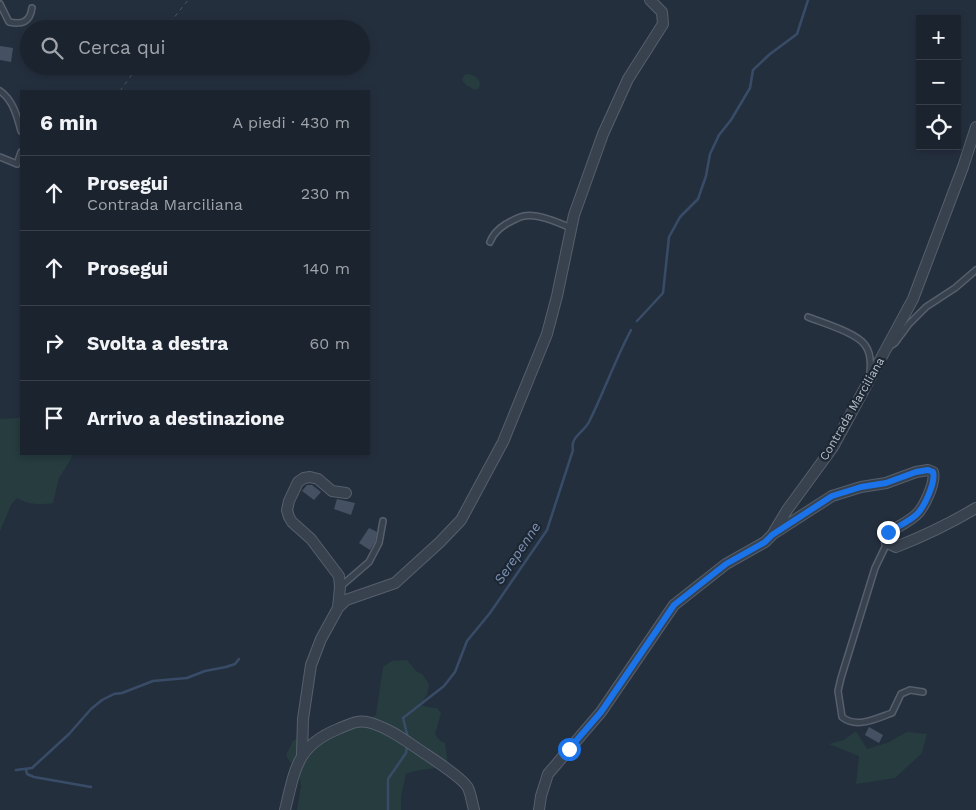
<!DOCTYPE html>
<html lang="it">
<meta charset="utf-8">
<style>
:root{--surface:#1b232e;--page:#242b36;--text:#f1f3f6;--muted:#a0a4aa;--line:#39404a}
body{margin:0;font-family:"Work Sans",sans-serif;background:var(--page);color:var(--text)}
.controls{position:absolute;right:15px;top:15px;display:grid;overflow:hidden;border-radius:0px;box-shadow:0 2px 8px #0003}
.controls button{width:45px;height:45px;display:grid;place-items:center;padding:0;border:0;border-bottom:1px solid var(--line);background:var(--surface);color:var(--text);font:25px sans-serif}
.stop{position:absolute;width:15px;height:15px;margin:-11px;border:4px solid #1a73e8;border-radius:50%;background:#fff}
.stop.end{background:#1a73e8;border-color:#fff;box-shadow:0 1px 5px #0008}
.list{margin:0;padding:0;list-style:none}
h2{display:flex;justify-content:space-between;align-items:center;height:65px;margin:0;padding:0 20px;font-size:21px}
h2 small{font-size:16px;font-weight:400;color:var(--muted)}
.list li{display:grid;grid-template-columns:32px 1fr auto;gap:15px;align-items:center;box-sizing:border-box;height:75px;padding:0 20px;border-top:1px solid var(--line)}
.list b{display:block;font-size:19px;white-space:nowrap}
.list p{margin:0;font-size:16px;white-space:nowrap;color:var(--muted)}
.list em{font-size:16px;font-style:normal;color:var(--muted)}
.icon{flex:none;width:28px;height:28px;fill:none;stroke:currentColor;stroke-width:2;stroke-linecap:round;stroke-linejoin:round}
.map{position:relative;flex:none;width:976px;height:810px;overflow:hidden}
.search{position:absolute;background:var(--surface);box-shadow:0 2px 8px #0003;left:20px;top:20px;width:350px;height:55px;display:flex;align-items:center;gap:12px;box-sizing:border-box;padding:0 18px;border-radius:28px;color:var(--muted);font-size:19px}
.panel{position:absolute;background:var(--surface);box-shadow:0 2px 8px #0003;left:20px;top:90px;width:350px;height:365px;border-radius:0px}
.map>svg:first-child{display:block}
</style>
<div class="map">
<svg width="976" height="810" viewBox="0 0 976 810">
<rect width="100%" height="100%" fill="#242f3e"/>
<!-- green -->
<path fill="#263c3f" d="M467,74L475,76L480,82L479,88L475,90L466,85L462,80L464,75Z
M18,418H21V454H72L71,459L59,478L53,503C39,505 30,505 17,498L11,505L0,531V419Z
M407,660L416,671L422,674L429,684L427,695L420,705L427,707L437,708L441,713L435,734L440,741L445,743L448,765C434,770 420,768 406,774L401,796V810H297L301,786L299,776L301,769L290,762L286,755L293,741L299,737L305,745L341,721L352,718L364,723L376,715L383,667L392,661Z
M856,731L867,749L887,743L907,732L927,734L922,753L895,778L856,784L859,756L829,744L844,740Z"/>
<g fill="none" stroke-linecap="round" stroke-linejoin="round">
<!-- stream -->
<path stroke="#394c67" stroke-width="2.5" d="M637,321L663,293L669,237L680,217L698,199L706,176L710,154L719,135L731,120L750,88L753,70L770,54L797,34L808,0
M408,738L403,718L444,686L455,672L467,641L490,613L547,530L573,450C570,437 583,433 589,422C604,392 615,360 631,330
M16,770L32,768L69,734L91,709L102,700L114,694L122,693L153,681L187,678L205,671L226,667L235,664L239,659
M26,770L27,774L34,777L91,787
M388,810V779L406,753L407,745"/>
</g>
<!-- building -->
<path fill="#455162" d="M0,46L13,48L11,62L0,60Z
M307,485H312L321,492L314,500L302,491Z
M337,499L355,503L351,515L334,509Z
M369,528L377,532L375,542L370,550L359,543Z
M869,727L883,735L879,743L865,735Z"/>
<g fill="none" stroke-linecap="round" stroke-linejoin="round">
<!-- service casing -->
<g stroke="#565f6c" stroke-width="8">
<path id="service" d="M0,4L9,22C22,25 30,22 32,8
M0,91C13,100 17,116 21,131
M0,157L17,164L21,152
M490,242C493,234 498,229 506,224C512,221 518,217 524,216C536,213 560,223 571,228
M808,317C823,323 857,333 865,345C871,353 871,363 870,372
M889,347L895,343L909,324L926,307L955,288L976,270
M887,543L875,568L841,678L838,691L842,717C857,729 877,718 892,713L901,694L910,690L923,692
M340,587L369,562L379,543L383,521"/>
</g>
<!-- minor casing -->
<g stroke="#565f6c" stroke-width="12">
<path id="minor" d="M773,534L832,496L861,487L886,483L916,472L928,470L933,472C936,482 924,508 916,515C908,522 898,527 889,532L886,537L887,543L896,547C924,536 951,523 976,508
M338,608L340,587L339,576L311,539L292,522L289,517L287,510L289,501L298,482L304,478L310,477L318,479L332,491L346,493
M302,754L303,719L311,665L321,639L338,608L346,600L395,583L440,542L461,520L503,442L547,334L557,296L574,215L603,134L628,79L663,24L662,12L650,0
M285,810C295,770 296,746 338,729C348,725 356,720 367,722C388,727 406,741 424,753C433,759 464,779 468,788C471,794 472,803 474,810
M539,810L541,796L548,774L601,712L674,605L726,564L765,542L772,535L787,510L833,447L913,299L963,167L976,127"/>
</g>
<!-- path -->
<path stroke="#44595c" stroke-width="1" stroke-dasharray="4 4" stroke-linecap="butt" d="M165,29L188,0
M120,91L138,66"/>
<!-- service -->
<use href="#service" stroke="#38414e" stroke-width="5"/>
<!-- minor -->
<use href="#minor" stroke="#38414e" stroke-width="10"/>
</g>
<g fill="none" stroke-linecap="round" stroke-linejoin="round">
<!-- route -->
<path stroke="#1a73e8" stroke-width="6" d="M569,749L601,712L674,605L726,564L765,542L772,535L832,496L861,487L886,483L916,472L928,470L933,472C936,482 924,508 916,515C908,522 898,527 888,532"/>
</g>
<g text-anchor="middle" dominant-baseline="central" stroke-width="4.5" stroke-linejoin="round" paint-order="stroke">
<!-- street labels -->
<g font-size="12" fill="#b4bcc9" stroke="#1d2633">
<text transform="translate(852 409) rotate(-60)">Contrada Marciliana</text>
</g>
<!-- water labels -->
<g font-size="14" font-style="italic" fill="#7c92b1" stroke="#1d2633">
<text transform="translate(517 553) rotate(-56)">Serepenne</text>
</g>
</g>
</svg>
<div class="controls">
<button>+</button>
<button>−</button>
<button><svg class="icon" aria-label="locate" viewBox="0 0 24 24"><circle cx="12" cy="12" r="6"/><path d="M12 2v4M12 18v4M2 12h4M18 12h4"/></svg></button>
</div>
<div class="stop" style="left:569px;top:749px"></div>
<div class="stop end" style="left:888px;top:532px"></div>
<div class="search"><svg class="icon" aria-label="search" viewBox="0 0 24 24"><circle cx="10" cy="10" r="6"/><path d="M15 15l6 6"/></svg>Cerca qui</div>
<section class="panel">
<h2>6 min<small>A piedi · 430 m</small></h2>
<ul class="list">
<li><svg class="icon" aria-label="ahead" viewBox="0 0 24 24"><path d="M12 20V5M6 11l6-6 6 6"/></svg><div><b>Prosegui</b><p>Contrada Marciliana</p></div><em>230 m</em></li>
<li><svg class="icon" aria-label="ahead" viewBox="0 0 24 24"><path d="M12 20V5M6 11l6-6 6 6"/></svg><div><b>Prosegui</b></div><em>140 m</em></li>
<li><svg class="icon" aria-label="right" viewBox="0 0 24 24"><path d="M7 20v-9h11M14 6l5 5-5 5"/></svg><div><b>Svolta a destra</b></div><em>60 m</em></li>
<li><svg class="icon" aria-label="arrive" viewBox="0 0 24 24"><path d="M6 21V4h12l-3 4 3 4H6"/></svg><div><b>Arrivo a destinazione</b></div></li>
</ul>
</section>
</div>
